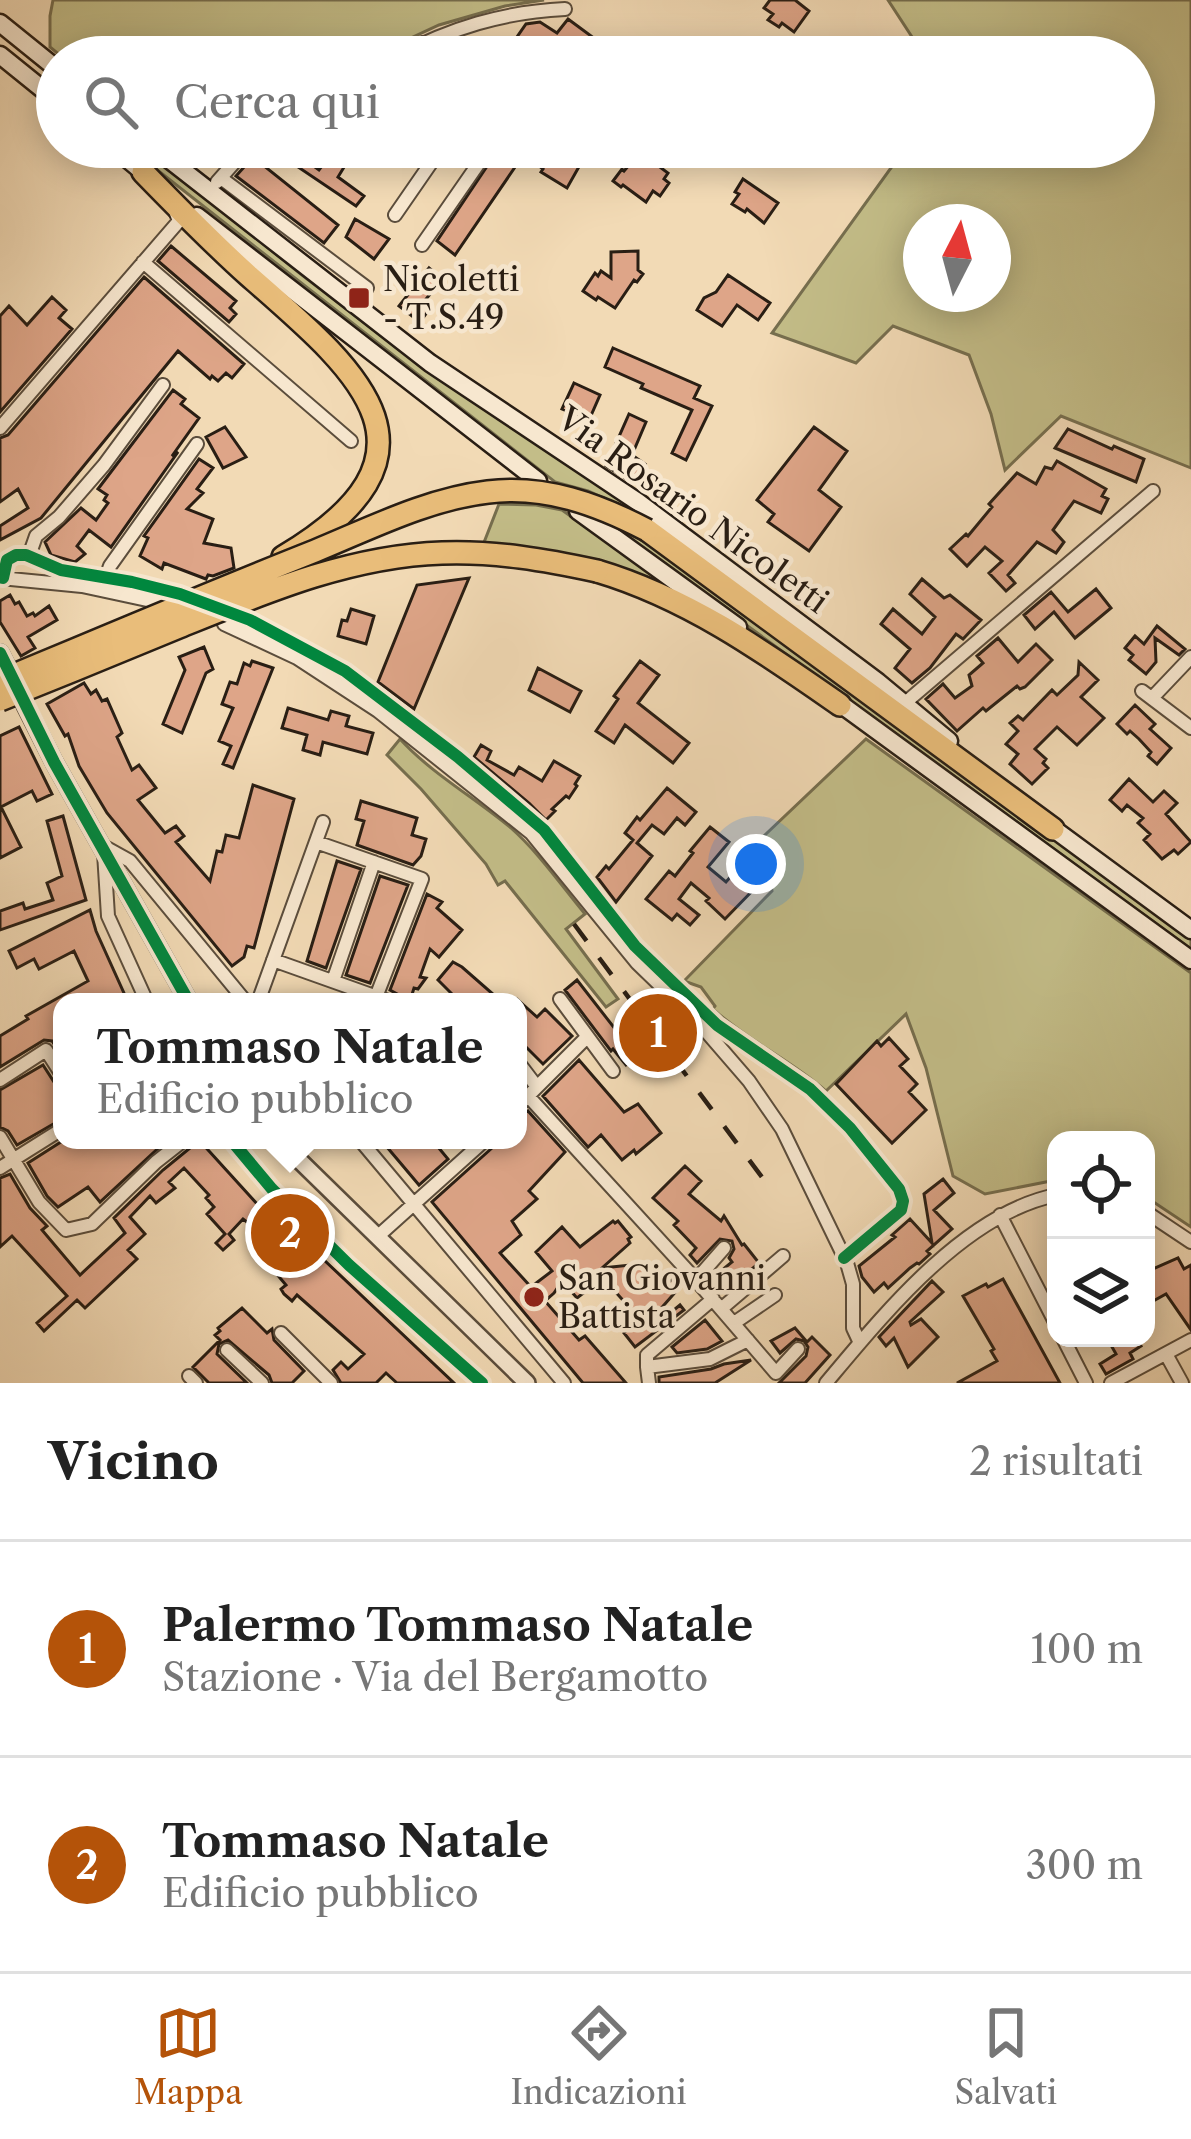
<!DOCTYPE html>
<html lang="it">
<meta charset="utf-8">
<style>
:root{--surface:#fff;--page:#f6f6f6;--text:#222;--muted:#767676;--line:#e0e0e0;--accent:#b45309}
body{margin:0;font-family:"Libre Caslon Text",serif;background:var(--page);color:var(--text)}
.controls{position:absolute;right:36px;bottom:36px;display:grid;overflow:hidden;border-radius:24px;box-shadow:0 6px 30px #0003}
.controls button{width:108px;height:108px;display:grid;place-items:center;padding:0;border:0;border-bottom:3px solid var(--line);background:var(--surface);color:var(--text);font:60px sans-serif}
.compass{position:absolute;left:903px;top:204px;width:108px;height:108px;border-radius:50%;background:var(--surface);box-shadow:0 6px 30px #0003;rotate:6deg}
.you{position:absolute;left:756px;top:864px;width:42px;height:42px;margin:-30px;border:9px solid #fff;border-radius:50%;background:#1a73e8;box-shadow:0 0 0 18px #1a73e833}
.badge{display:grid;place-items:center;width:78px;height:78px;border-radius:50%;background:var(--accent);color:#fff;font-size:39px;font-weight:700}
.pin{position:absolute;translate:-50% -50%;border:6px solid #fff;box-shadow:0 3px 12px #0006}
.popup{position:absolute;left:53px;top:993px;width:474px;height:156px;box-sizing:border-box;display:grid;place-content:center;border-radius:24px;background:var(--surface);filter:drop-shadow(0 3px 9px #0005);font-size:39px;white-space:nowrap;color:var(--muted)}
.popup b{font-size:45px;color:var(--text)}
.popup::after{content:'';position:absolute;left:50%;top:100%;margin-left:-24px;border:24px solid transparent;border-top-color:var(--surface)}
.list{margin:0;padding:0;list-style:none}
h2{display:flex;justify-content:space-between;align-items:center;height:156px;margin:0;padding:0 48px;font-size:51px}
h2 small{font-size:39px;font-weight:400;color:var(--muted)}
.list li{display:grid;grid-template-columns:78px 1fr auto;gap:36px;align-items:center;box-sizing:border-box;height:216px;padding:0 48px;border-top:3px solid var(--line)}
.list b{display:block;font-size:45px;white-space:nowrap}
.list p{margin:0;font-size:39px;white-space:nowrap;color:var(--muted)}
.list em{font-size:39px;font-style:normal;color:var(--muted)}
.icon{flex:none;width:66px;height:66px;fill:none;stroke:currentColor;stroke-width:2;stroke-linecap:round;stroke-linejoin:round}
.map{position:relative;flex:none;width:1191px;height:1383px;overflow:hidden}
.search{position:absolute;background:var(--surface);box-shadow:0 6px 30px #0003;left:36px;right:36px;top:36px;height:132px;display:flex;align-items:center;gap:30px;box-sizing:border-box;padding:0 42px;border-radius:66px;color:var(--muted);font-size:45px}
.sheet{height:588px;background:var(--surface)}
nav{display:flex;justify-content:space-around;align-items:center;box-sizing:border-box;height:168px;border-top:3px solid var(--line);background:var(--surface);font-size:33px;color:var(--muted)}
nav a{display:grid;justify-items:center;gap:6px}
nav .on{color:var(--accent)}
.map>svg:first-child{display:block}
</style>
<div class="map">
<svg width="1191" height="1383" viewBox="0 0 1191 1383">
<rect width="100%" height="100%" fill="#f2dab5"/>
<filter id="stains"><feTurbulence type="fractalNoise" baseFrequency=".00167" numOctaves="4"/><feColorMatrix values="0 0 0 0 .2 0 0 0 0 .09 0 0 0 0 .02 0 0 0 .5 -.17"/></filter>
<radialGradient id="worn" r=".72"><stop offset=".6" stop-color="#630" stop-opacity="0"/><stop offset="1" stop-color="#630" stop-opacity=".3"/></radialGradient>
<!-- green -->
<path fill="#c3bd88" stroke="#766e4e" stroke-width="3" fill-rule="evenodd" d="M53,0H544L505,6L439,25L370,57H62L50,47V16Z
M888,0H1191V468L1061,416L1005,470L991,414L969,355L893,326L856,363L772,333L906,147H1134V57H930L916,43ZM921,222H993V294H921Z
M128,147H142L302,275L409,357L634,506L633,511L588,491L555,482Z
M499,504L536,505L562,510L688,600L483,545Z
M622,530L660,550L1191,939V949L624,536Z
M400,739C432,774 474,797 511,828C539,853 561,885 585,914L566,929L618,999L606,1007L505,881L498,885L486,864L421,789L387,755Z
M866,739L1191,973V1227L1146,1197V1140H1056V1180L985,1194L953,1176L926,1068L906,1014L826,1091C791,1060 748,1041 713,1009L715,1006L701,987L684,981L772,891L771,883L746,853Z"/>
<!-- building -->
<path fill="#dea588" stroke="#291e14" stroke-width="3" d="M770,0H795L809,11L794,32L782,23L779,27L768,20L773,14L764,8Z
M568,19L606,47L599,57H580L570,50L565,57H503L526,24L540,22L557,33Z
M500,147H537L554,159L559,153L567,159L575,147L585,156L567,188L541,172L543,169L524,154L455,255L437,241Z
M335,149L349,159L338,177L364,196L356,206L298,167L304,159L319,170Z
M641,153L668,173L664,179L669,183L660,196L653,191L646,202L623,185L621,187L613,181L622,169L624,171L630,164L632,165Z
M253,157L338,225L324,243L236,176Z
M743,179L778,203L764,223L747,209L745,212L732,204L739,194L735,192Z
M355,219L389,239L374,259L346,237Z
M171,246L236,301L230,308L236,314L229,322L158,261Z
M638,251V270L643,274L637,282L634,280L615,308L598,297L596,300L583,291L595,273L598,276L601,271L611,278V252Z
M429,268L442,279L423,303L430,308L420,322L399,306Z
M728,275L770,303L758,320L737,305L722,326L697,310L704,298L716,292Z
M144,277L244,364L232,378L226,373L218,381L212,376L210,379L178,351L41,518L0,540V526L28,508L18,489L0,502V438L8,435Z
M52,297L66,310L59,318L72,329L0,412V316L9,306L27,325Z
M613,348L700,386L694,398L712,406L686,460L672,453L692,410L641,388L643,384L605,367Z
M574,383L600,395L589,420L562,409Z
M173,390L185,399L181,404L199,418L172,456L178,452L111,547L89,530L77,546L85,554L75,562L51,555L45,542L81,508L96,520L108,503L104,500L107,495L98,489Z
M629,414L646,422L632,455L645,464L631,482L606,466Z
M225,427L246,457L223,468L206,437Z
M814,427L847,451L819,490L841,507L809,551L768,522L774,514L757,500Z
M1068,429L1112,449L1114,446L1144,459L1136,482L1055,448Z
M199,459L213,468L197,489L203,493L187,509L213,519L204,543L231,548L234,568L213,576L208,575L206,579L164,563L162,569L140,556L148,538L144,536Z
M1057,461L1106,489L1102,496L1108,499L1101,513L1074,501L1053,530L1064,542L1056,553L1037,542L1008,575L1015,583L1006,591L989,573L1002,561L985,547L967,566L950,549L966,534L968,536L992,507L989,504L1017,473L1036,484L1045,467L1052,469Z
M469,578L414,709L378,682L417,585Z
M922,579L944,598L950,595L981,620L963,639L956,634L930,668L912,683L895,668L910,649L881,624L893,609L922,634L935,617L910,594Z
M1096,589L1111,608L1075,638L1054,612L1035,629L1024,615L1051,592L1068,612Z
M10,595L15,604L19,602L27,616L33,613L35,616L49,606L57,620L28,637L35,648L21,656L0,622V601Z
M351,609L374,616L366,644L338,636L342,620L347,621Z
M1157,626L1185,649L1179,655L1155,638L1156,662L1146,674L1129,660L1133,655L1125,648L1135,636L1144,644Z
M998,638L1018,662L1036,644L1052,660L1025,687L1020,689L1017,686L986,711L983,708L957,731L926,699L943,684L955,698L972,686L969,675L983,663L977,656Z
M204,647L213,669L206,673L182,733L163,724L185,670L179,657Z
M252,661L273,668L233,768L223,764L231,746L219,741L233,708L222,704L230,682L237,684L244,663L250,666Z
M640,661L659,675L638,703L689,743L673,763L625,725L614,743L596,731L618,699L614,696Z
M1079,662L1098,680L1081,697L1104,718L1077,745L1057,727L1035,749L1046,759L1043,763L1048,768L1032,784L1010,764L1018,754L1006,744L1018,731L1010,723L1018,716L1023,720L1052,690L1057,695L1078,675Z
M538,668L581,691L570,712L529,690Z
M84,683L91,694L96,690L102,701L107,699L122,733L117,737L132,770L139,765L156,788L138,800L165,833L176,826L184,836L176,842L210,881L217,851L222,852L226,835L239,838L253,785L294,799L254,948L247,946L244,957L232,966L107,813L79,766L68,734L65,736L47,704Z
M1135,705L1155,724L1150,729L1171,748L1157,764L1148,756L1151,752L1139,739L1130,731L1127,734L1117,724Z
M288,708L328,720L331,711L349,716L346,726L373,733L367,754L323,742L320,755L303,750L307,735L282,728Z
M19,727L52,794L37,801L32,791L1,807L21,847L0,858V736Z
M481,745L491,751L487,760L514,775L519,767L542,781L554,761L580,776L575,784L577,786L569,798L566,796L552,809L555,811L546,820L529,803L474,757Z
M1129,779L1153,802L1164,791L1177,803L1166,814L1191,842L1178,854L1174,850L1162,859L1144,840L1150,834L1138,823L1143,818L1127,805L1122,811L1110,800Z
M667,788L696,812L685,825L677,818L664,834L652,825L637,843L652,856L616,902L597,877L606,866L609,869L633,840L625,833L637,817L640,820Z
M361,801L417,818L412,835L426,839L421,856L413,865L357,845L364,821L356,819Z
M63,816L86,900L0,930V911L23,903L25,909L53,900L47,883L62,876L47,821Z
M710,827L729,842L708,867L726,882L740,866L758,885L725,919L706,901L709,898L691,883L679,899L699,915L690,925L677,914L672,920L646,899L669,871L675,876L693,853L690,851Z
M337,861L361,869L326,968L307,961Z
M380,876L408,885L370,983L346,975Z
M427,894L442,902L437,908L462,930L439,957L430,949L420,977L426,978L418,989L414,988L410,1001L390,990Z
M90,910L96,931L128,1002H62V1056L52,1041L44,1040L0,1067V1036L28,1019L26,1016L88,981L74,951L39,969L34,959L17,968L9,951Z
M453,962L462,967L502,1002H460L438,980Z
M577,980L619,1034L663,1003L690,1029L651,1057L644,1050L626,1065L613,1049L611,1051L565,990Z
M518,1000L537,1017L545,1009L572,1036L543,1064L518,1039Z
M889,1038L908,1059L900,1066L917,1084L909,1092L926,1110L892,1143L836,1084L877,1041L881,1046Z
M579,1060L624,1112L638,1104L661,1133L636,1154L634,1150L622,1160L601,1135L588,1147L543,1096Z
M43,1065L54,1082L62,1085V1119L17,1145L8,1131L0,1127V1090Z
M528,1111L565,1152L529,1191L537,1199L512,1221L521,1235L500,1253L531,1287L552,1271L536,1252L562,1227L580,1247L613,1221L615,1223L618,1221L631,1237L628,1239L630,1243L602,1268L640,1264L662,1290L672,1279L679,1288L657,1313L663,1319L680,1305L684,1310L635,1347L624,1333L638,1317L603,1278L577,1298L562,1281L554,1293L545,1301L579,1340L585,1336L626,1383H583L432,1202L492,1148L495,1140H518V1117Z
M64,1140H167L100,1202L88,1187L58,1207L47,1196L28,1163Z
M194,1140H199L258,1205L265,1198L323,1259L454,1383H397L386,1373L376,1383H341L333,1370L341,1362L348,1369L364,1354L297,1295L292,1301L284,1294L281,1289L286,1285L275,1272L290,1261L286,1258L289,1255L271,1236L252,1253L260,1232L243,1219L229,1234L234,1240L223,1250L216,1243L225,1234L207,1214L214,1207L206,1198L209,1195L184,1168L169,1182L175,1188L156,1203L150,1196L130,1217L145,1234L128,1250L137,1259L85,1308L77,1300L44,1331L37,1323L67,1296L12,1236L0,1247V1178L10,1174L30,1208L47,1226L42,1230L80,1275L125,1233L114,1218L163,1170L190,1148Z
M381,1140H445L438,1147L448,1159L419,1185Z
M685,1166L701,1181L689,1194L721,1221L724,1216L742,1245L744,1244L759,1263L728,1289L716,1275L732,1262L729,1258L734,1249L732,1241L720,1239L697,1263L690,1255L696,1248L674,1225L678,1221L653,1198Z
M943,1179L954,1193L934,1210L952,1229L927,1251L930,1254L919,1264L917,1263L910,1268L888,1288L884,1283L874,1292L862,1277L859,1266L895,1237L892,1235L910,1219L932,1243L924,1194Z
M1178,1258L1184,1269L1191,1265V1330L1166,1294L1146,1305V1272Z
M1003,1279L1060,1383H957L997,1361L991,1351L994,1349L963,1296L986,1284L988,1287Z
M932,1281L943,1292L910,1322L911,1325L921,1319L938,1337L908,1367L894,1338L886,1346L879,1337Z
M242,1308L267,1333L272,1329L274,1340L304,1371L292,1383H272L269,1375L228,1340L219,1344L217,1354L247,1383H209L193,1367L220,1340L215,1335L220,1331L218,1328Z
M705,1320L722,1341L707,1349L677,1353L672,1347Z
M795,1328L807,1342L812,1337L830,1355L805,1383H779L806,1356L808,1347L804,1341L796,1339L780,1353L771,1341Z
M1107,1338H1136L1141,1346L1130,1353L1133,1359L1106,1374L1100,1364L1116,1354Z
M751,1360L715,1383H659V1377L711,1369L724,1364Z"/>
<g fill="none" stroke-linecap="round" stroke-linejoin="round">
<!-- minor casing -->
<g stroke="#5b4d3c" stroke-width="16">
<path id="minor" d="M423,43L443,57
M396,57C451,28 503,12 565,9
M221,178L367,288
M217,182L248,147
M395,215L442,147
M422,245L490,147
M143,262L351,441
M0,428L179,221L174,208
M29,556L36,536L59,517L104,465L163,385
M106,577L110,566L197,444
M0,578L82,586L161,603
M3,578L7,560L21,554L61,570L132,582L180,594
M241,616L345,671L405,715L516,805L564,853L635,946L717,1025L810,1089L850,1128L899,1189L903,1201L901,1210L844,1258
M224,624L297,658L378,711L531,833L637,963L698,1022L749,1081L782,1129L847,1263L853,1284V1328L860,1343
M1142,691L1191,728
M1152,698L1191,657
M905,703L1153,491
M316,842L422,879L376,997
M103,846L130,861L246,1002
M104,853L108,916L147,1002
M273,960L391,1002
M333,981L374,862
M560,999L613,1071
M258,1002L323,822
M518,1062L537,1087
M0,1080L46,1050L62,1075
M528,1096L696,1280
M518,1106L587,1037
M0,1137L39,1202L66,1230L92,1224L156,1162L184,1140
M231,1140L272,1189L349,1265L482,1383
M360,1140L564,1383
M0,1168L62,1129
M1146,1212L1191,1242
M1000,1215L1056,1324
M377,1237L485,1140
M724,1248L696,1280L776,1373L798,1349
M721,1309L783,1256
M734,1323L775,1295
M281,1333L331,1383
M1063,1338L1086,1383
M227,1350L262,1383
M1166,1354L1182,1383
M647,1367V1355L713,1299
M189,1376L196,1383
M649,1383L647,1367L710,1359L748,1340
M826,1383C884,1314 964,1214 1056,1195
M1111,1383L1191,1340"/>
</g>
<!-- tertiary casing -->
<g stroke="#5b4d3c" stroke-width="20">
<path id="tertiary" d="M0,653L7,667
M25,705L54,762L189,1002
M282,1140L300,1161L527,1383"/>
</g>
<!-- secondary casing -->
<g stroke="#291e14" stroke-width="21">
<path id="secondary" d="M0,23L57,69
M0,55L57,101
M113,147L149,177
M153,147L430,363L638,502L878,682L949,741
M197,216L538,481
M578,511L738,627
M835,700L1191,960
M1047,824L1191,930"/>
</g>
<!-- motorway casing -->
<g stroke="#291e14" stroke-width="26">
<path id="motorway" d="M143,172C178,208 212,243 249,276C359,372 458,453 283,557
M647,530L1053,829
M597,571C688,598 764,652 840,705"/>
</g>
<!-- minor -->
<use href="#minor" stroke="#f7e7cf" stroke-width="12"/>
<!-- tertiary -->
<use href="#tertiary" stroke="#f7e7cf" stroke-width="15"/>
<!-- secondary -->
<use href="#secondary" stroke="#f7e7cf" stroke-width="16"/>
<!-- motorway -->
<use href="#motorway" stroke="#e9bd7a" stroke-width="21"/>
<!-- rail -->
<path stroke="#291e14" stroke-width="4.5" stroke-dasharray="21 21" stroke-linecap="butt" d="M574,924L773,1192"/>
<!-- motorway-bridge casing -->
<g stroke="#291e14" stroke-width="26" stroke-linecap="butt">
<path id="motorway-bridge" d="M0,681C105,637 209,593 315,551C371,528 428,499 488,492C545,485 597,504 647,530
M0,700C60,676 119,652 179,627C263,593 349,556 442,553C495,551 546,560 597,571"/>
</g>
<!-- motorway-bridge -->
<use href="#motorway-bridge" stroke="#e9bd7a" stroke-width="21"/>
<!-- cycleway casing -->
<g stroke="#f7e7cf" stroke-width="20">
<path id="cycleway" d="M3,578L7,560L16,555H26L61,570L132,582L180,594L250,620L345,671L458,757L544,830L635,946L717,1025L810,1089L850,1128L899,1189L903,1201L901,1210L844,1258
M0,653L54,762L189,1002
M231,1140L272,1189L349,1265L482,1383"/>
</g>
<!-- cycleway -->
<use href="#cycleway" stroke="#00873e" stroke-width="12"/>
</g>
<!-- markers -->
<g fill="#8f2418" stroke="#f7e7cf" stroke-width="4.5">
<rect x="347" y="286" width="24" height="24" rx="6"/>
<circle cx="534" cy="1297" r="12"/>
</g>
<g text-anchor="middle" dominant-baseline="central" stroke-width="9" stroke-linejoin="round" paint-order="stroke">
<!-- poi labels -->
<g font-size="33" fill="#291e14" stroke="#f7e7cf" text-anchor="start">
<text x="383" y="279">Nicoletti<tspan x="383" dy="38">- T.S.49</tspan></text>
<text x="558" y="1278">San Giovanni<tspan x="558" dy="38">Battista</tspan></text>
</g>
<!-- street labels -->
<g font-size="33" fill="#291e14" stroke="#f7e7cf">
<text transform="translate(693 510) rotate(36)">Via Rosario Nicoletti</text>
</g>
</g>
<rect width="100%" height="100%" filter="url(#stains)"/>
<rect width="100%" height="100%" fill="url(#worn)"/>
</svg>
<div class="controls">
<button><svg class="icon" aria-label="locate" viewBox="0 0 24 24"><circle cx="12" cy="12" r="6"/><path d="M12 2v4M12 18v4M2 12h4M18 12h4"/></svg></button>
<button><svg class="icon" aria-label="layers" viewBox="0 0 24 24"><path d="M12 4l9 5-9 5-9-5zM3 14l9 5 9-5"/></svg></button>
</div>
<svg class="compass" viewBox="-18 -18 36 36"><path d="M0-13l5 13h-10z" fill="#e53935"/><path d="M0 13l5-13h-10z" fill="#767676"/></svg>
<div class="you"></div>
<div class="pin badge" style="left:658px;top:1033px">1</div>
<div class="pin badge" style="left:290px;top:1233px">2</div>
<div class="popup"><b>Tommaso Natale</b>Edificio pubblico</div>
<div class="search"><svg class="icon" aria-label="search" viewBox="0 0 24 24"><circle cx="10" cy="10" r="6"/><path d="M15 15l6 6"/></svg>Cerca qui</div>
</div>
<section class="sheet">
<h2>Vicino<small>2 risultati</small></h2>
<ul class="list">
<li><span class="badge">1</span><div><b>Palermo Tommaso Natale</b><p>Stazione · Via del Bergamotto</p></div><em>100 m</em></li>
<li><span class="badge">2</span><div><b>Tommaso Natale</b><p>Edificio pubblico</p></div><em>300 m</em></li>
</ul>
</section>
<nav>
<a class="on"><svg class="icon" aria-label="map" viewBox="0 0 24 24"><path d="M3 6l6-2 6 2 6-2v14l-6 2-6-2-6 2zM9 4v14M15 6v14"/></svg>Mappa</a>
<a><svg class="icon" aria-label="directions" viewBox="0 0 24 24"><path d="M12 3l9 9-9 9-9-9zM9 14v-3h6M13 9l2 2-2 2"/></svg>Indicazioni</a>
<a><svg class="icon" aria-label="saved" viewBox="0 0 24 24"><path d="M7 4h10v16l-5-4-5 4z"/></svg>Salvati</a>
</nav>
